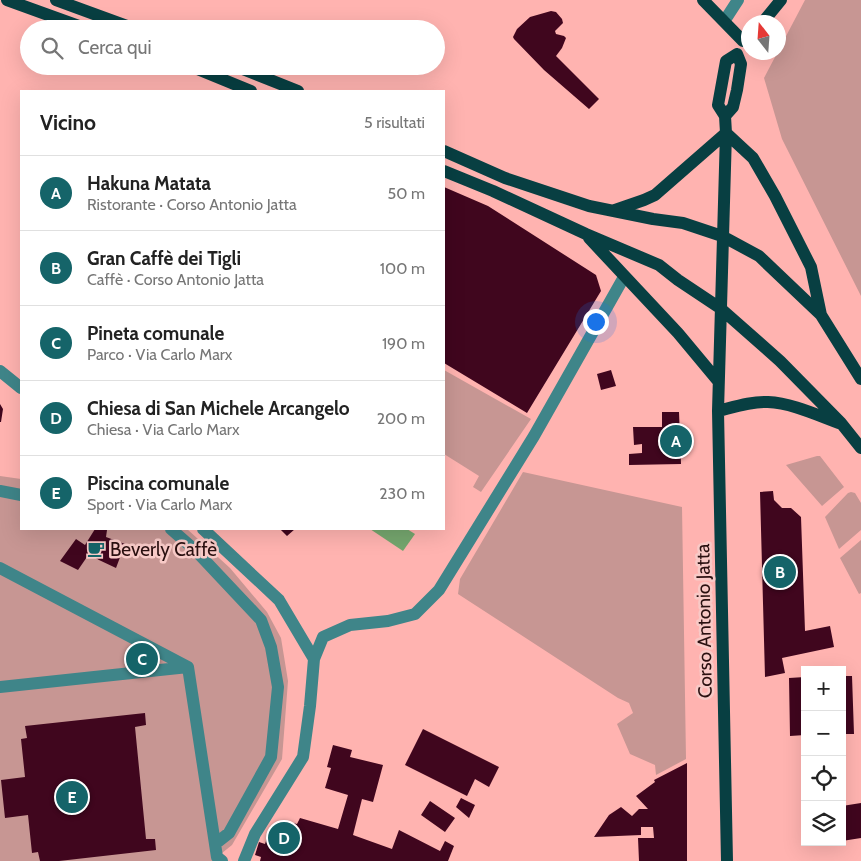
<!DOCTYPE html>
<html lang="it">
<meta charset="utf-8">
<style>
:root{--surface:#fff;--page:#f6f6f6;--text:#222;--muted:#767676;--line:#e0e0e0;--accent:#156469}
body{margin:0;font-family:Cabin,sans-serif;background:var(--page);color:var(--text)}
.controls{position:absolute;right:15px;bottom:15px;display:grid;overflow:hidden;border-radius:0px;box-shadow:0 5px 20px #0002}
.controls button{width:45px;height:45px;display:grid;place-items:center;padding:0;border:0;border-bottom:1px solid var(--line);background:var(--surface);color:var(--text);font:25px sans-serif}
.compass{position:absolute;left:741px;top:15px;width:45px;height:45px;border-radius:50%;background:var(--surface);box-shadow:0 5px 20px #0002;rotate:343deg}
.you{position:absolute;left:595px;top:321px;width:18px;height:18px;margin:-12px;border:4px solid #fff;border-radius:50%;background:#1a73e8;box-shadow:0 0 0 8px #1a73e833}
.badge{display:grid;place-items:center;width:32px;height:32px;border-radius:50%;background:var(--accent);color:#fff;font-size:16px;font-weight:700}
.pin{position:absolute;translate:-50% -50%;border:2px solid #fff;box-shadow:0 1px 5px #0006}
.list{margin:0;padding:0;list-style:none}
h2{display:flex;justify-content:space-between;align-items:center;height:65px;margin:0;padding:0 20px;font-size:21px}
h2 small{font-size:16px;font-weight:400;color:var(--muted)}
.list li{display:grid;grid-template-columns:32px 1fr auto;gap:15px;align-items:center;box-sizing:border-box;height:75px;padding:0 20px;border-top:1px solid var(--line)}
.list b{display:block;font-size:19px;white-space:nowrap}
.list p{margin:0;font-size:16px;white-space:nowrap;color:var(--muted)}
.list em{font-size:16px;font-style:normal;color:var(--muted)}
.icon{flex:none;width:28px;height:28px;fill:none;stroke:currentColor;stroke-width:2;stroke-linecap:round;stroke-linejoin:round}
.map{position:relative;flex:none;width:861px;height:861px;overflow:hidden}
.search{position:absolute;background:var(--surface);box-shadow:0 5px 20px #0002;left:20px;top:20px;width:425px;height:55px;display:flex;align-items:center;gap:12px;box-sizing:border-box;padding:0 18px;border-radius:28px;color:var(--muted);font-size:19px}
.panel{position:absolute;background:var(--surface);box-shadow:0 5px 20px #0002;left:20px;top:90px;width:425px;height:440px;border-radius:0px}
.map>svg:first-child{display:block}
</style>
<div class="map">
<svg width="861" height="861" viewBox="0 0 861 861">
<rect width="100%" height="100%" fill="#ffb3b0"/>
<!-- green -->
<path fill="#c79693" d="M805,0H861V296L782,139L764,78Z
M444,370L531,419L481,492L473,487L479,476L444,454Z
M817,456H820L844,487L822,506L786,465Z
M523,472L682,507L686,759L656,775L655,765L630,754L617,724L633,713L629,703L618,698L458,594L460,579Z
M0,476L21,479V529H187L230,568L267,612L281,638L288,681L282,759L232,845L217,857L216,861H0Z
M851,492L855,493L861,503V530L839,549L825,517L848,493Z
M861,540V593L859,594L840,558Z"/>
<!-- water -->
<path fill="#75a66e" d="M370,529H407L415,534L403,551Z"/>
<!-- building -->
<path fill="#40061e" d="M551,11L556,12L562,19L563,23L555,31L556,34L564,36L566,38L562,48L556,56L599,99L589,109L544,70L514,39L513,37L517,29L530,17Z
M444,187L488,206L596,275L601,291L527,413L444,363Z
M611,370L616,386L601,390L597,374Z
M0,404L3,409L1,422H0Z
M662,412H679L681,464L629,465V454L642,453V444L634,445L633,427H662Z
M773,491L774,500L782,508H791L801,517L805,631L830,626L834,647L782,658L785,673L765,677L760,492Z
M95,529L107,530L106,537L125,544L116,568L99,560L89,554L78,570L60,561L76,539L85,545Z
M280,529H295L287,536Z
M842,676H852L854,734H842Z
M805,677V735L790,736L789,678Z
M145,713L146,725L135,727L146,839H155L156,850L59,861H40L38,852L32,853L28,815L5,818L1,780L25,777L21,739L27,738L25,726Z
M423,729L499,767L489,787L475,779L467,796L405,765Z
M333,745L352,750L350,757L383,765L373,802L362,799L353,835L392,849L399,830L440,851L445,841L454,846L448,861H260L261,857L255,855L259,842L265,844L271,826L283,821L297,824L300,818L338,829L348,795L325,788L331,768L327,767Z
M687,763V861H639L638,838H654L653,827H641V835L594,837L609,815L621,807L632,816L639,809H648L636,796L655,782L654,780Z
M461,798L475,805L469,818L456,807Z
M430,801L455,818L445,832L421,815Z
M861,803V838L842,841V806Z"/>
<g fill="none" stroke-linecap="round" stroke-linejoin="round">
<!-- minor -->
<path stroke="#3f8589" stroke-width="12" d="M725,20L738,0
M0,371L21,388
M0,491L21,495
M171,529L196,551L261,620L271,647L278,687L271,757L229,833L215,844
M203,529L279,600L314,659
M0,568L188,667
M0,687L188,667L217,857L222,861
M244,861L255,834L303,757L310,706L314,659L323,637L350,625L388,621L415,614L439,590L534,436L624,277"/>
<!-- major -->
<path stroke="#083f42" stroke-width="12" d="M7,0L87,29
M56,0L135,29
M703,0L743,41
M763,22L781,0
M190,66L251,91
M235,66L298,91
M725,116L733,107L737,90L741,64L737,54
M726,133L753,158L775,196L811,267L821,315
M444,151L505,178L589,206L653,219L683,223L722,236L759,256L821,315L861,379
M444,171L493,191L586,234L659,265L678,280L720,308L780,361L841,423L861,448
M615,210L644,200L655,195L726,133
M589,238L678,333L718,381
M718,411C734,407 752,401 768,402C792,403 817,415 839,423
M727,861L718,411L726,133L725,116L718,105L726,61L737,54"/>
</g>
<!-- icons -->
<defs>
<g id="cafe-bare" transform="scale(1.35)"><path d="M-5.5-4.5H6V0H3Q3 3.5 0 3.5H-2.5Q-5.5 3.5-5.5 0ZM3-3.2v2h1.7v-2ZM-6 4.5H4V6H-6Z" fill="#156469" stroke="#f8cac7" stroke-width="2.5" paint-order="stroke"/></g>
</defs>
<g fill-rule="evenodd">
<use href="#cafe-bare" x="96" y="549"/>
</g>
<g text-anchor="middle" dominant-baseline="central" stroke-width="5" stroke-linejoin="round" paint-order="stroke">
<!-- poi labels -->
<g font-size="19" fill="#2a1010" stroke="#f8cac7" text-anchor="start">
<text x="110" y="549">Beverly Caffè</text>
</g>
<!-- street labels -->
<g font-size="19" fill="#2a1010" stroke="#f8cac7">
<text transform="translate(704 621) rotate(-91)">Corso Antonio Jatta</text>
</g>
</g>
</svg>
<div class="controls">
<button>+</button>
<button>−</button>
<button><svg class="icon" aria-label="locate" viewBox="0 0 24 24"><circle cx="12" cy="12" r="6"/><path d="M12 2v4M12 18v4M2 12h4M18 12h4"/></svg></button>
<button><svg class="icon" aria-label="layers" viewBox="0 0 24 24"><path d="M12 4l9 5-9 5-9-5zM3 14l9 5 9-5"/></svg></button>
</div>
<svg class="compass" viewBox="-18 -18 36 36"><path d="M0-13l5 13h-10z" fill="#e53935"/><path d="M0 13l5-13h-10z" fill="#767676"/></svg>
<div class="you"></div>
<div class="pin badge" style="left:676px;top:441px">A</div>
<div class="pin badge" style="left:780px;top:572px">B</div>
<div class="pin badge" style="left:142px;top:659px">C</div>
<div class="pin badge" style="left:284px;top:838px">D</div>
<div class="pin badge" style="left:72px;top:797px">E</div>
<div class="search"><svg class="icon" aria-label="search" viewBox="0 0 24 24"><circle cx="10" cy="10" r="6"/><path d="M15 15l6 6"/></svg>Cerca qui</div>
<section class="panel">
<h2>Vicino<small>5 risultati</small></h2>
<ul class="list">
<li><span class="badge">A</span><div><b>Hakuna Matata</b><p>Ristorante · Corso Antonio Jatta</p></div><em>50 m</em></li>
<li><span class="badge">B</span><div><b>Gran Caffè dei Tigli</b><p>Caffè · Corso Antonio Jatta</p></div><em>100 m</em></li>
<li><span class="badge">C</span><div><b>Pineta comunale</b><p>Parco · Via Carlo Marx</p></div><em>190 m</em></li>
<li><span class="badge">D</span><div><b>Chiesa di San Michele Arcangelo</b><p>Chiesa · Via Carlo Marx</p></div><em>200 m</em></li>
<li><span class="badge">E</span><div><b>Piscina comunale</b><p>Sport · Via Carlo Marx</p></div><em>230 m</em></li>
</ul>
</section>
</div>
